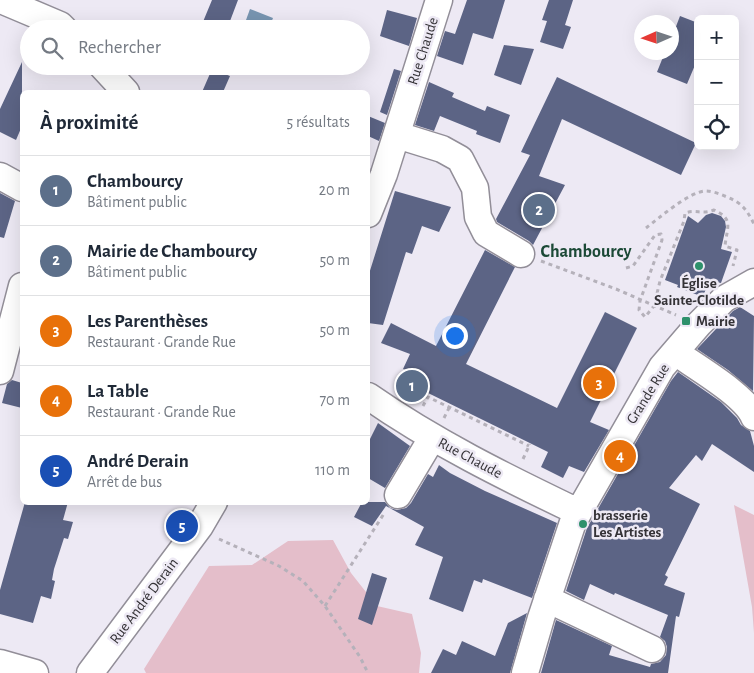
<!DOCTYPE html>
<html lang="fr">
<meta charset="utf-8">
<style>
:root{--surface:#fff;--page:#f6f6f7;--text:#1f2937;--muted:#747a83;--line:#e0e1e3;--accent:#2563eb}
body{margin:0;font-family:"Alegreya Sans",sans-serif;background:var(--page);color:var(--text)}
.controls{position:absolute;right:15px;top:15px;display:grid;overflow:hidden;border-radius:8px;box-shadow:0 5px 20px #0002}
.controls button{width:45px;height:45px;display:grid;place-items:center;padding:0;border:0;border-bottom:1px solid var(--line);background:var(--surface);color:var(--text);font:25px sans-serif}
.compass{position:absolute;left:634px;top:15px;width:45px;height:45px;border-radius:50%;background:var(--surface);box-shadow:0 5px 20px #0002;rotate:267deg}
.you{position:absolute;left:454px;top:335px;width:18px;height:18px;margin:-12px;border:4px solid #fff;border-radius:50%;background:#1a73e8;box-shadow:0 0 0 8px #1a73e833}
.badge{display:grid;place-items:center;width:32px;height:32px;border-radius:50%;background:var(--accent);color:#fff;font-size:16px;font-weight:700}
.pin{position:absolute;translate:-50% -50%;border:2px solid #fff;box-shadow:0 1px 5px #0006}
.list{margin:0;padding:0;list-style:none}
h2{display:flex;justify-content:space-between;align-items:center;height:65px;margin:0;padding:0 20px;font-size:21px}
h2 small{font-size:16px;font-weight:400;color:var(--muted)}
.list li{display:grid;grid-template-columns:32px 1fr auto;gap:15px;align-items:center;box-sizing:border-box;height:70px;padding:0 20px;border-top:1px solid var(--line)}
.list b{display:block;font-size:19px;white-space:nowrap}
.list p{margin:0;font-size:16px;white-space:nowrap;color:var(--muted)}
.list em{font-size:16px;font-style:normal;color:var(--muted)}
.icon{flex:none;width:28px;height:28px;fill:none;stroke:currentColor;stroke-width:2;stroke-linecap:round;stroke-linejoin:round}
.map{position:relative;flex:none;width:754px;height:673px;overflow:hidden}
.search{position:absolute;background:var(--surface);box-shadow:0 5px 20px #0002;left:20px;top:20px;width:350px;height:55px;display:flex;align-items:center;gap:12px;box-sizing:border-box;padding:0 18px;border-radius:28px;color:var(--muted);font-size:19px}
.panel{position:absolute;background:var(--surface);box-shadow:0 5px 20px #0002;left:20px;top:90px;width:350px;height:415px;border-radius:8px}
.map>svg:first-child{display:block}
</style>
<div class="map">
<svg width="754" height="673" viewBox="0 0 754 673">
<rect width="100%" height="100%" fill="#ede9f4"/>
<!-- green -->
<path fill="#e4beca" d="M734,505L754,515V633L752,607Z
M333,540L351,573L377,606L412,614L421,653L419,673H146L144,669L209,566L252,565L288,541Z"/>
<!-- water -->
<path fill="#7895b1" d="M250,9L273,18L269,28L246,20Z"/>
<!-- building -->
<path fill="#5c6485" d="M212,0H238L227,29H200Z
M467,0H505L493,39L473,33L463,65L437,56L445,31L455,34Z
M549,0H573L565,25L571,27L563,49L540,42L547,21L542,20Z
M387,10L417,18L409,46L380,36Z
M680,16L698,23V58L687,84L657,72L665,52H672V37Z
M504,45L534,49L521,85L494,75Z
M22,62V126L16,140L0,132V109Z
M212,69L230,76L223,92H202Z
M394,69L401,71L387,115L380,112Z
M557,77L696,143L681,175L562,119L539,176L565,185L533,245L529,241L497,222L496,219L530,155L521,152Z
M429,82L454,93L452,97L485,111L487,106L510,115L500,143L476,134L477,131L440,116L434,131L415,125Z
M368,116L385,123L379,141L368,136Z
M395,191L451,207L439,232L422,226L412,254L406,252L383,325L368,323V277Z
M0,193L15,201L4,238L0,237Z
M712,213L721,216L725,221L726,227L721,249L732,252L721,283L709,280L703,297L677,287L678,285L665,280L688,216L698,223L706,215Z
M485,250L515,267L466,364L557,408L605,312L637,328L590,422L609,430L584,472L569,466L563,478L541,467L548,452L426,392L422,400L397,388L406,370L403,369L410,354L381,343L391,323L436,346Z
M740,307L754,316L753,391L728,370L697,349L733,311Z
M678,372L721,402L737,418L741,425L750,431L754,446V472L712,444L702,461L696,455L669,488L700,504L665,575L668,577L664,585L685,593L679,617L676,616L668,673H541L556,620L612,646L609,655L650,667L651,664L660,662L666,655L667,647L665,641L660,637L668,615L615,593L614,595L590,584L584,600L566,591L587,528L671,381Z
M12,380L22,383V408L2,403L7,384Z
M378,423L410,446L385,488L368,478V443Z
M439,465L450,473L485,491L557,523L532,598L483,579L482,583L474,580L463,612L429,599L443,557L415,545L424,527L386,506L372,526L354,517L362,502H385L390,508L397,510L406,508L411,503L428,474L433,477Z
M25,502H68L63,520L73,522L68,539L64,538L54,569L52,580L55,581L51,599L41,596L33,623L0,614V590Z
M372,573L387,578L372,625L358,619Z
M527,613L510,673H431L443,649L456,655L462,641L495,656L508,623Z"/>
<g fill="none" stroke-linecap="round" stroke-linejoin="round">
<!-- minor casing -->
<g stroke="#928e98" stroke-width="29">
<path id="minor" d="M1,0L60,25L64,29
M102,66L126,92
M397,135L442,149L460,159L475,188L478,217L486,233L521,254
M0,176L22,188
M368,214L384,174L439,0
M675,352C696,367 745,395 754,417
M0,371L22,286
M368,396C434,442 505,477 578,512
M398,495L432,438
M547,599L652,649
M0,663L35,673
M90,673L200,526L214,502
M525,673L541,618L573,522L662,367L699,324L724,299L754,282"/>
</g>
<!-- path -->
<path stroke="#b5b1ba" stroke-width="3" stroke-dasharray="4 4" stroke-linecap="butt" d="M646,228C659,218 689,192 705,191C713,191 720,194 727,197C742,203 747,210 754,224
M541,261L616,289L676,315
M626,268L633,266L655,235L661,234L662,240L640,301L639,310L645,317L654,306L660,281L684,221L685,213C696,209 702,215 714,210C734,219 727,227 725,246L737,250L733,266
M423,406L428,397L529,446
M444,418L450,406
M523,459L530,444
M219,539L279,566L303,581L325,606L360,657L368,673
M325,606L385,512"/>
<!-- minor -->
<use href="#minor" stroke="#fff" stroke-width="26"/>
</g>
<!-- markers -->
<g fill="#2e916b" stroke="#ede9f4" stroke-width="2">
<circle cx="699" cy="266" r="5"/>
<rect x="681" y="316" width="10" height="10" rx="2.5"/>
<circle cx="583" cy="524" r="5"/>
</g>
<g text-anchor="middle" dominant-baseline="central" stroke-width="5" stroke-linejoin="round" paint-order="stroke">
<!-- street labels -->
<g font-size="15" fill="#343236" stroke="#ede9f4">
<text transform="translate(423 51) rotate(-72)">Rue Chaude</text>
<text transform="translate(648 394) rotate(-58)">Grande Rue</text>
<text transform="translate(470 458) rotate(28)">Rue Chaude</text>
<text transform="translate(144 601) rotate(-53)">Rue André Derain</text>
</g>
<!-- poi labels -->
<g font-size="15" font-weight="bold" fill="#343236" stroke="#ede9f4" text-anchor="start">
<text x="699" y="283" text-anchor="middle">Église<tspan x="699" dy="17">Sainte-Clotilde</tspan></text>
<text x="696" y="321">Mairie</text>
<text x="593" y="515">brasserie<tspan x="593" dy="17">Les Artistes</tspan></text>
</g>
<!-- quarter labels -->
<g font-size="18" font-weight="bold" fill="#1b4936" stroke="#ede9f4">
<text x="586" y="252">Chambourcy</text>
</g>
</g>
</svg>
<div class="controls">
<button>+</button>
<button>−</button>
<button><svg class="icon" aria-label="locate" viewBox="0 0 24 24"><circle cx="12" cy="12" r="6"/><path d="M12 2v4M12 18v4M2 12h4M18 12h4"/></svg></button>
</div>
<svg class="compass" viewBox="-18 -18 36 36"><path d="M0-13l5 13h-10z" fill="#e53935"/><path d="M0 13l5-13h-10z" fill="#747a83"/></svg>
<div class="you"></div>
<div class="pin badge" style="left:412px;top:386px;background:#5c6f8a">1</div>
<div class="pin badge" style="left:539px;top:210px;background:#5c6f8a">2</div>
<div class="pin badge" style="left:599px;top:383px;background:#e8710a">3</div>
<div class="pin badge" style="left:620px;top:456px;background:#e8710a">4</div>
<div class="pin badge" style="left:182px;top:526px;background:#1a4fb4">5</div>
<div class="search"><svg class="icon" aria-label="search" viewBox="0 0 24 24"><circle cx="10" cy="10" r="6"/><path d="M15 15l6 6"/></svg>Rechercher</div>
<section class="panel">
<h2>À proximité<small>5 résultats</small></h2>
<ul class="list">
<li><span class="badge" style="background:#5c6f8a">1</span><div><b>Chambourcy</b><p>Bâtiment public</p></div><em>20 m</em></li>
<li><span class="badge" style="background:#5c6f8a">2</span><div><b>Mairie de Chambourcy</b><p>Bâtiment public</p></div><em>50 m</em></li>
<li><span class="badge" style="background:#e8710a">3</span><div><b>Les Parenthèses</b><p>Restaurant · Grande Rue</p></div><em>50 m</em></li>
<li><span class="badge" style="background:#e8710a">4</span><div><b>La Table</b><p>Restaurant · Grande Rue</p></div><em>70 m</em></li>
<li><span class="badge" style="background:#1a4fb4">5</span><div><b>André Derain</b><p>Arrêt de bus</p></div><em>110 m</em></li>
</ul>
</section>
</div>
